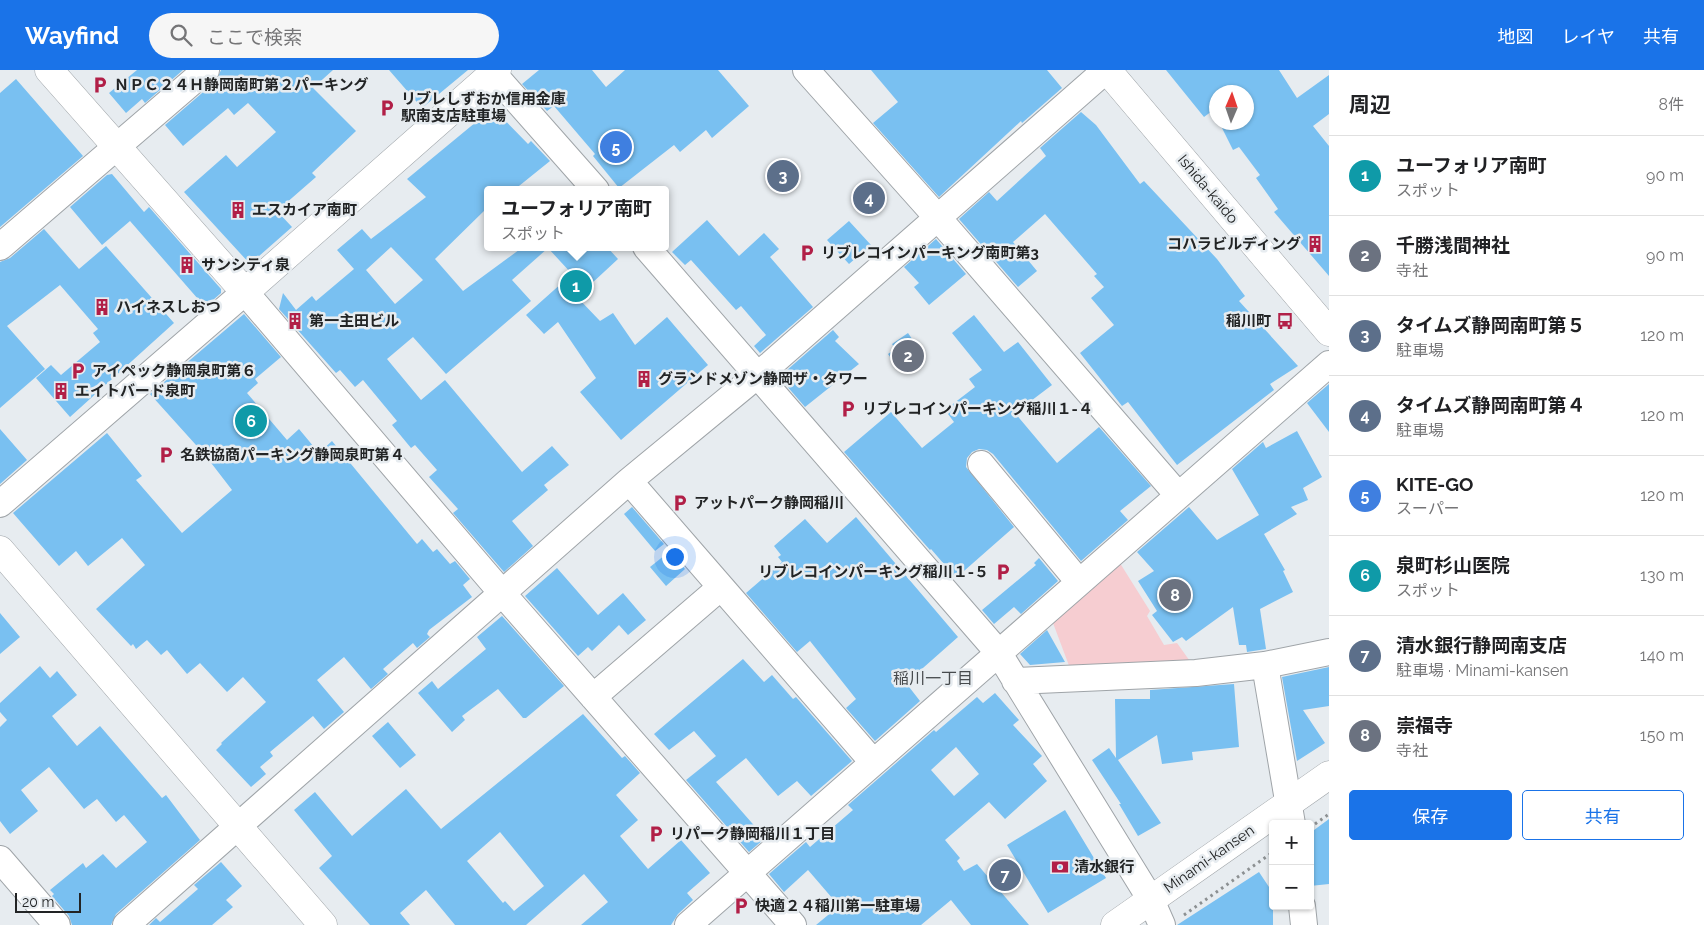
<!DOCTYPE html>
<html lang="ja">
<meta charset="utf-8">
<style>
:root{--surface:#fff;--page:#f6f6f6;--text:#202124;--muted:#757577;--line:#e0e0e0;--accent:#1a73e8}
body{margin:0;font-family:Raleway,"Noto Sans JP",sans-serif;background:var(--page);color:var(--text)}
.controls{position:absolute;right:15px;bottom:15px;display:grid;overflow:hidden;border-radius:5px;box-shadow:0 1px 4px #0004}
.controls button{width:45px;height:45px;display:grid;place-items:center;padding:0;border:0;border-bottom:1px solid var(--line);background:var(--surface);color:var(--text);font:25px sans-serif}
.compass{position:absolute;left:1209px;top:15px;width:45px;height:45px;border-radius:50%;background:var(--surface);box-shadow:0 1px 4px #0004;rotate:2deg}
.scale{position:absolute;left:15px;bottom:12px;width:66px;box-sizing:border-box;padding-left:5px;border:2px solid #222425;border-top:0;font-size:14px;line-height:18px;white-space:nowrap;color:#222425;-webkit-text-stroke:4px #e7ecf0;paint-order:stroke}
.you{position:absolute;left:674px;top:486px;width:18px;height:18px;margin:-12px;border:4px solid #fff;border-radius:50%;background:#1a73e8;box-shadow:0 0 0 8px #1a73e833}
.badge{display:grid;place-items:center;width:32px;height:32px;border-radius:50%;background:var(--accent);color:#fff;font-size:16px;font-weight:700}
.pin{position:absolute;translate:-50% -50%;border:2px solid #fff;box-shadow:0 1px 5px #0006}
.popup{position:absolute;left:484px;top:116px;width:185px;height:65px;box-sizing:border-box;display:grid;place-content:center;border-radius:5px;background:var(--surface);filter:drop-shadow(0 1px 4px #0005);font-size:16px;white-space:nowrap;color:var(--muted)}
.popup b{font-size:19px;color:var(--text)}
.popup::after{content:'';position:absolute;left:50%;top:100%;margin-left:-10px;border:10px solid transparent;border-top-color:var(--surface)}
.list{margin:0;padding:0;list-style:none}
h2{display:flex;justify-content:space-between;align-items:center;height:65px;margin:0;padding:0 20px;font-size:21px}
h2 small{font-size:16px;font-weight:400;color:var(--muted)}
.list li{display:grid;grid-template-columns:32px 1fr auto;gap:15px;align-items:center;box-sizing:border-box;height:80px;padding:0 20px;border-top:1px solid var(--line)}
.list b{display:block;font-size:19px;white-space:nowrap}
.list p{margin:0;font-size:16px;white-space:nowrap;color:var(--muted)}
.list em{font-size:16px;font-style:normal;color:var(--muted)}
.actions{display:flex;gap:10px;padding:15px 20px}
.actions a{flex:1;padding:11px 0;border:1px solid var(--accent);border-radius:5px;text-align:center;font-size:18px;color:var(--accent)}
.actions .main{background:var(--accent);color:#fff}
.icon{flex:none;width:28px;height:28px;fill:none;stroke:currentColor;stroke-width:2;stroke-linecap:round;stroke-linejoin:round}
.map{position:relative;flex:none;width:1329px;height:855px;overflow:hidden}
header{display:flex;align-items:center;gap:30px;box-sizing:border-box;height:70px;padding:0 25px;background:var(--accent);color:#fff}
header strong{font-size:24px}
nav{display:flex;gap:28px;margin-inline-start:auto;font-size:18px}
.search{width:350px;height:45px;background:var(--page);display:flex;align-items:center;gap:12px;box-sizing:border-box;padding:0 18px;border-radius:28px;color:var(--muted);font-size:19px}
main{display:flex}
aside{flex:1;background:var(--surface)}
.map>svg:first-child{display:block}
</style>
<header>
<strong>Wayfind</strong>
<div class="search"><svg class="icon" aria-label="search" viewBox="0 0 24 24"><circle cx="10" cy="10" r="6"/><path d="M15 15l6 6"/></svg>ここで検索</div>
<nav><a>地図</a><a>レイヤ</a><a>共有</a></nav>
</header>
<main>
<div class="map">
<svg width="1329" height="855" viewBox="0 0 1329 855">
<rect width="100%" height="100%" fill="#e7ecf0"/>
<!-- green -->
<path fill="#f6cdd1" d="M1118,490L1150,541L1147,546L1164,575L1177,573L1192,594L1071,601L1053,553Z"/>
<!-- building -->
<path fill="#79c0f1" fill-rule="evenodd" d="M137,0H183L145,33L142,29L126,43L109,23Z
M221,0H333L313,18L356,61L312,103L316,107L277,141L292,157L250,194L184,122L226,85L237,97L276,62L248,33L234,45L228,38L183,76L165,55L216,11Z
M389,0H468L422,38Z
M539,0H592L606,17L625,0H718L749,36L712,68L706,60L680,82L674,75L619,118L593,86L595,84L554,36L547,41L522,14Z
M871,0H1047L1062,18L1022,53L1021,51L939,127L873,53L898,32Z
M1166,0H1279L1297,28L1329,5V44L1313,56L1329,76V206L1274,142L1278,139L1256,108L1260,105L1239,77L1233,80L1219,52H1246V22H1216V49L1212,41L1204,47Z
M16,9L83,86L0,157V23Z
M493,38L528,74L531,71L550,91L514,120H487V138L435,189L463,221L523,177H607L618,189L577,227L600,251L613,243L635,275L667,247L708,295L621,370L580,322L596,308L558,252L544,264L526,245L572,204L548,178L512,210L531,231L446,304L413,267L387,289L421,330L445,310L522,402L552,376L569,395L544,415L548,420L512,451L533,476L504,502L453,443L458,439L429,407L437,400L415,375L411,378L392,355L397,351L363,310L355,317L340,300L336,303L279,239L283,223L296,240L312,226L316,231L354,199L337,180L362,159L371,169L426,127L407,109ZM391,177L423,210L395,234L366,200Z
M1081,42L1096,55L1140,114L1144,111L1217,189L1245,226L1239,231L1298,296L1270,314L1274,320L1177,395L1128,332L1122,336L1080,283L1114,255L1091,228L1104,217L1094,206L1097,204L1045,144L1013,172L1037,201L1018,217L959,149L989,122L997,131L1046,86L1040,78Z
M112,104L144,142L149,137L221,219V223L205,237L130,151L102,175L70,137L107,105Z
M707,150L739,186L764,163L779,179L770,187L813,237L760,283L754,276L766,265L741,236L736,240L691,190L685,195L672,182Z
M849,151L871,175L849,194L827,170Z
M44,159L79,199L106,176L174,253L70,347L36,308L51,295L61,305L100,272L93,263L98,259L60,215L7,256L45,299L0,338V192L10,188Z
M936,169L966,204L929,235L914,217L919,213L904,197Z
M244,244L281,287L255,309L258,313L247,323L287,370L299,359L319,383L332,371L417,474L422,469L433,482L437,479L450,494L455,491L470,509L463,515L472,527L429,560L427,564L430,567L417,578L413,573L383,599L388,604L371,619L344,587L317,610L344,642L324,659L313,646L270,682L273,686L260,697L266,704L251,717L216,680L222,674L221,673L266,632L243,607L227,622L200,593L187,604L167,580L161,585L147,570L136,579L133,574L131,576L96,539L145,495L122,468L88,496L76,481L59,496L13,443L107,363L142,406L136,410L182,463L232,420L205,385L150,324Z
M974,245L1004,282L1018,272L1052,315L1015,343L1057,393L1099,357L1151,416L1120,441L1128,450L1081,491L993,384L987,380L979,379L972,382L967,388L966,397L1014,457L956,508L931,479L930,480L844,382L891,342L922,378L954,352L945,340L975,317L969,309L982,300L952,263Z
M833,260L839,267L835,271L859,294L805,337L779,307Z
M908,263L923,285L900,301L888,284L895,279L892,274Z
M1329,314V362L1307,333Z
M0,359L27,390L0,414Z
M1297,361L1322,407L1303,418L1308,430L1291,437L1297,444L1264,464L1285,500L1283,501L1293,522L1260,539L1266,579L1247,582L1246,575H1239L1233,537L1186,571L1182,567L1173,572L1152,545L1157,541L1138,511L1154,501L1137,482L1189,437L1217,470L1259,445L1232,399L1263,372L1266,378Z
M632,437L664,474L655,481L624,444Z
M856,447L958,567L906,613L920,631L875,671L846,638L856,629L810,571L797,582L746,523L782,492L778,487L781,485L774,476L805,449L827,473Z
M670,481L685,499L666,516L650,497Z
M1039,488L1058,511L1021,544L1014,537L994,554L982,540L1036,495L1034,493Z
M557,498L598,545L623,523L646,550L628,565L619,555L592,581L588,577L578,586L525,526Z
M0,543L20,567L0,584Z
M502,546L564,616L526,648H523L498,619L462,646L465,650L452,662L418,623L432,611L438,619L486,579L477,567Z
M1047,560L1065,592L1030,595L1020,584Z
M743,589L764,612L772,605L793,629L796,627L852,691L811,726L797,711L778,726L746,688L716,712L765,768L749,782L686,710L716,686L694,661L669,680L654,664Z
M40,596L50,608L57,601L77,625L52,646L77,676L100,656L162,728L166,725L200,770L116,844L111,855H72L69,846L52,826L54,824L50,820L83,793L86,798L103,784L116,798L147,772L124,745L116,752L97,729L84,739L49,697L21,720L38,741L10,764L0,751V657L7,650L0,642V633Z
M1329,597V636L1303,640L1325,673L1297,691L1282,607Z
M1234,614L1239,677L1192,682L1193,690L1162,694L1157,665L1118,690L1161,753L1138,766L1119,734H1121L1092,690L1109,678L1116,688L1115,629H1150V620Z
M995,623L1019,650L1013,655L1042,686L1033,694L1047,711L1005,749L989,732L945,770L960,788L957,791L964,801L977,794L1029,855H971L951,830L921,855H816L839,836L808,800L784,822L769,804L806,772L810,777L853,740L848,735L934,660L936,662L977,627L983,633ZM956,677L979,704L954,726L931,700Z
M583,644L622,688L625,686L640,703L616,725L638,750L620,766L648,799L681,770L710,803L687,823L693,830L678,844L671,855H581L608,832L584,804L526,855H455L426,820L400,843L410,855H370L319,798L332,786L294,740L315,722L352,766L406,719L441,759ZM500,762L544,816L514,841L505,831L503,833L467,791Z
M388,652L416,685L400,698L372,666Z
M1065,740L1106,808L1048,843L1007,775Z
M1329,749V814L1310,816V763Z
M221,792L242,816L226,830L233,837L212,855H149L156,848L160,852L198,819L194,815Z
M1259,802L1273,823V855H1177Z"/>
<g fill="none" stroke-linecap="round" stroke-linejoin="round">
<!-- minor casing -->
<g stroke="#9fa4a8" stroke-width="28">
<path id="minor" d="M490,0L596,120
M806,0L938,148L1178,425
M0,177L206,0
M646,177L998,582L1151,830L1162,855
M981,394L1079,512
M629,411L873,692
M0,434L245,222L502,523L793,855
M1265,595L1292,754
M1015,611L1196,603L1265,595L1329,582
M593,627L721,517
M0,789L57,855
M1302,836L1304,855
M126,855L629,411L771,294L1106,0
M688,855L1329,294"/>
</g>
<!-- tertiary casing -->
<g stroke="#9fa4a8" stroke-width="29">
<path id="tertiary" d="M49,0L245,222L497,0
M1107,0L1329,262
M0,480L323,855"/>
</g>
<!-- secondary casing -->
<g stroke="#9fa4a8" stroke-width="29">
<path id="secondary" d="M1115,855L1329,705"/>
</g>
<!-- path -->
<path stroke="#8c9092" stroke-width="3" stroke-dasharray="2.5 4" stroke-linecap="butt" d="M1315,754L1329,744
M1184,845L1273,782"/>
<!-- minor -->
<use href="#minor" stroke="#fff" stroke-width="26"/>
<!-- tertiary -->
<use href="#tertiary" stroke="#fff" stroke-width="28"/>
<!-- secondary -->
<use href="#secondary" stroke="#fff" stroke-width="28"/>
</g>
<!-- icons -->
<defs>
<g id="parking-bare" transform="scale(1.35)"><path d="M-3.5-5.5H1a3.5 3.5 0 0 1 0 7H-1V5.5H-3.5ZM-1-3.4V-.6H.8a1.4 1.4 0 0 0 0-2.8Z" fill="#b11f47" stroke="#e7ecf0" stroke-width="2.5" paint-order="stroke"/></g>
<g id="building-bare" transform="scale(1.35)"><path d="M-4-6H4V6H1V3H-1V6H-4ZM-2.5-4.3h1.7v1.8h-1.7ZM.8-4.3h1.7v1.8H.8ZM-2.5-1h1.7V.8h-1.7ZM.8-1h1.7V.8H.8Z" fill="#b11f47" stroke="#e7ecf0" stroke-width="2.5" paint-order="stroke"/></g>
<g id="bus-bare" transform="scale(1.35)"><path d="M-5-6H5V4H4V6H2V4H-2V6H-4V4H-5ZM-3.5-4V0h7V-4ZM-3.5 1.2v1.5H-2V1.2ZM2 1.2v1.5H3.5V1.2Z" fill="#b11f47" stroke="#e7ecf0" stroke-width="2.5" paint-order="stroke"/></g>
<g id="bank-bare" transform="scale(1.35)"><path d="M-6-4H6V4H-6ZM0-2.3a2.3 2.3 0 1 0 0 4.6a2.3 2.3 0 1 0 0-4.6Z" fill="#b11f47" stroke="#e7ecf0" stroke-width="2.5" paint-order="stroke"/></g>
</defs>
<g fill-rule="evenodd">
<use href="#parking-bare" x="100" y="15"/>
<use href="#parking-bare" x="387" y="38"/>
<use href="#building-bare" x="238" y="140"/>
<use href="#building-bare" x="1315" y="174"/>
<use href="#parking-bare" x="807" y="183"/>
<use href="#building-bare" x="187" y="195"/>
<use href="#building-bare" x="102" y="237"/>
<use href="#building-bare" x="295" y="251"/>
<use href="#bus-bare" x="1285" y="251"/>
<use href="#parking-bare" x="78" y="301"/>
<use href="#building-bare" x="644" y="309"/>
<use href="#building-bare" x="61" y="321"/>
<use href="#parking-bare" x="848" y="339"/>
<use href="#parking-bare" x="166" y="385"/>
<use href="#parking-bare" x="680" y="433"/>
<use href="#parking-bare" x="1003" y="502"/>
<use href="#parking-bare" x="656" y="764"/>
<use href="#bank-bare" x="1060" y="797"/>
<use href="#parking-bare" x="741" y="836"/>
</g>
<g text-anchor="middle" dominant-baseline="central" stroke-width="5" stroke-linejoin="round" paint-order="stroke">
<!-- poi labels -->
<g font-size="15" font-weight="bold" fill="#222425" stroke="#e7ecf0" text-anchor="start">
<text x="114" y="15">ＮＰＣ２４Ｈ静岡南町第２パーキング</text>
<text x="401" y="29">リブレしずおか信用金庫<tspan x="401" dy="17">駅南支店駐車場</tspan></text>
<text x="252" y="140">エスカイア南町</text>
<text x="1301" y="174" text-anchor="end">コハラビルディング</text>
<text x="821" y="183">リブレコインパーキング南町第3</text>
<text x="201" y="195">サンシティ泉</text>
<text x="116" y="237">ハイネスしおつ</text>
<text x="309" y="251">第一主田ビル</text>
<text x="1271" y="251" text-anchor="end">稲川町</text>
<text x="92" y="301">アイペック静岡泉町第６</text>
<text x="658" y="309">グランドメゾン静岡ザ・タワー</text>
<text x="75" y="321">エイトバード泉町</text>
<text x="862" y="339">リブレコインパーキング稲川１-４</text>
<text x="180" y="385">名鉄協商パーキング静岡泉町第４</text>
<text x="694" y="433">アットパーク静岡稲川</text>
<text x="989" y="502" text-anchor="end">リブレコインパーキング稲川１-５</text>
<text x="670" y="764">リパーク静岡稲川１丁目</text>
<text x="1074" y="797">清水銀行</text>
<text x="755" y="836">快適２４稲川第一駐車場</text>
</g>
<!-- street labels -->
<g font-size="15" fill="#222425" stroke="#e7ecf0">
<text transform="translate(1208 119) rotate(50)">Ishida-kaido</text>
<text transform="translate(1209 789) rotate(-35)">Minami-kansen</text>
</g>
<!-- neighbourhood labels -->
<g font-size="16" fill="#474b4e" stroke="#e7ecf0">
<text x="933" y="608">稲川一丁目</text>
</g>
</g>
</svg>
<div class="controls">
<button>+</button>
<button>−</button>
</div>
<svg class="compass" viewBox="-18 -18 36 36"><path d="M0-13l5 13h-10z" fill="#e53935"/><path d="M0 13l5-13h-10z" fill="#757577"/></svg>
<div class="scale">20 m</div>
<div class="you"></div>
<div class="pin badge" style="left:576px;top:216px;background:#0f9aa8">1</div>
<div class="popup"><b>ユーフォリア南町</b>スポット</div>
<div class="pin badge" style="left:908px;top:286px;background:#6b7280">2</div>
<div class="pin badge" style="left:783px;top:106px;background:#5c6f8a">3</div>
<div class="pin badge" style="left:869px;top:128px;background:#5c6f8a">4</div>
<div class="pin badge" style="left:616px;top:77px;background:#3f7fe0">5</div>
<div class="pin badge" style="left:251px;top:351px;background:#0f9aa8">6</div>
<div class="pin badge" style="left:1005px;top:805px;background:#5c6f8a">7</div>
<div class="pin badge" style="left:1175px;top:525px;background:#6b7280">8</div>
</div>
<aside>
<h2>周辺<small>8件</small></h2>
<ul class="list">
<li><span class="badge" style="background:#0f9aa8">1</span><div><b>ユーフォリア南町</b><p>スポット</p></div><em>90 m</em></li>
<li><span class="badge" style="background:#6b7280">2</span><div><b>千勝浅間神社</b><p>寺社</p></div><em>90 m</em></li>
<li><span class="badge" style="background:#5c6f8a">3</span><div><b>タイムズ静岡南町第５</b><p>駐車場</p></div><em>120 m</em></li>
<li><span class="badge" style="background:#5c6f8a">4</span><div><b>タイムズ静岡南町第４</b><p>駐車場</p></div><em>120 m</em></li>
<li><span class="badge" style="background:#3f7fe0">5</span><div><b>KITE-GO</b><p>スーパー</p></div><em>120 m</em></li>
<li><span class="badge" style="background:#0f9aa8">6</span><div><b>泉町杉山医院</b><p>スポット</p></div><em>130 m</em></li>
<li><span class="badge" style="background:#5c6f8a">7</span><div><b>清水銀行静岡南支店</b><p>駐車場 · Minami-kansen</p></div><em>140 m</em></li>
<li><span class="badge" style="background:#6b7280">8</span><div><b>崇福寺</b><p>寺社</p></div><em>150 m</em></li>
</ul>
<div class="actions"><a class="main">保存</a><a>共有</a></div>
</aside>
</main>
